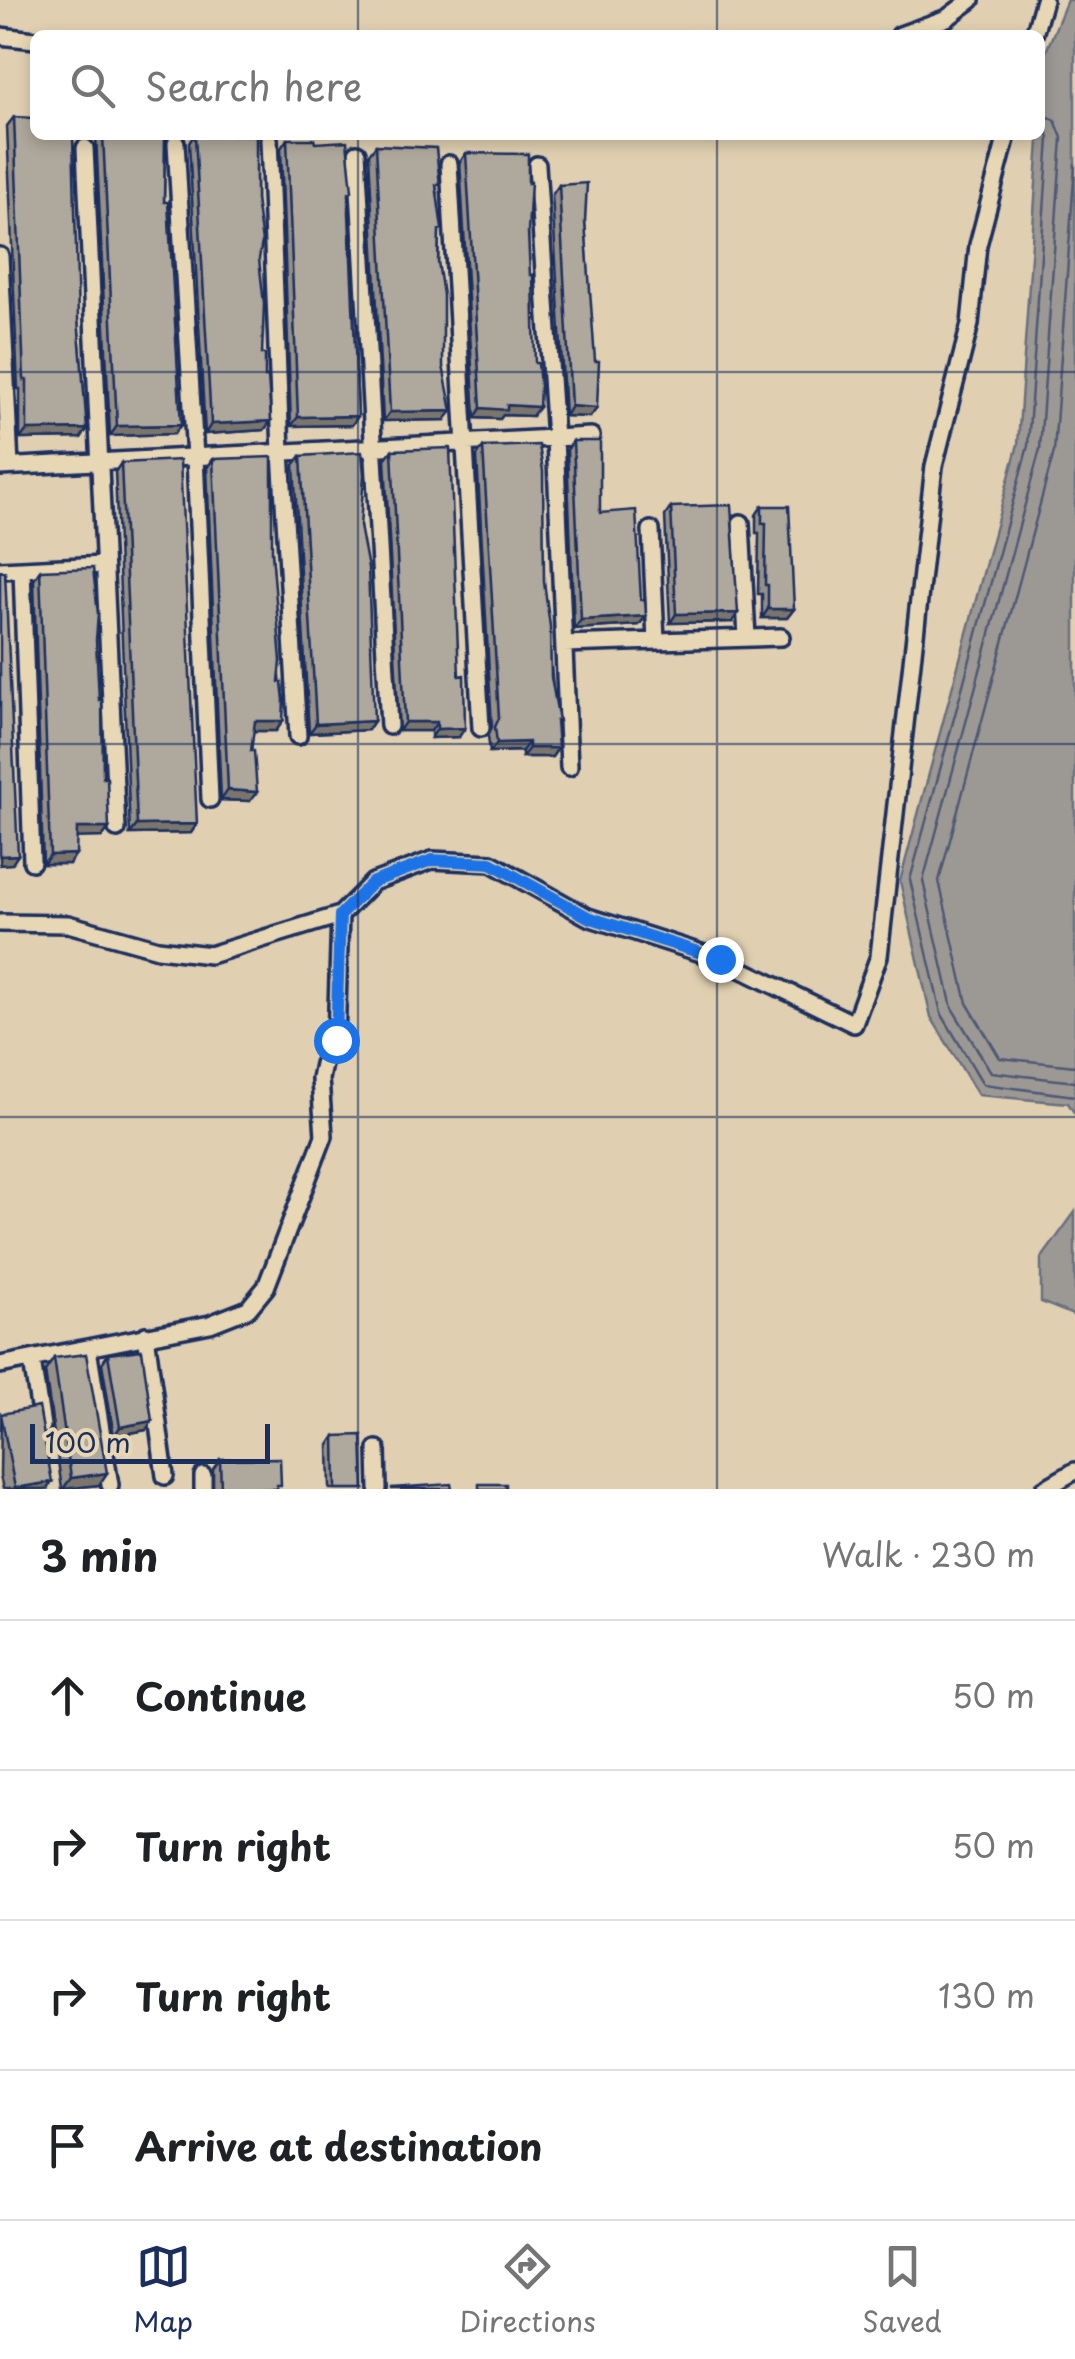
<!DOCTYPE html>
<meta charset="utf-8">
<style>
:root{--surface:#fff;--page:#f2f2f2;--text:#202124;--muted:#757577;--line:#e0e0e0;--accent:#1b2f5e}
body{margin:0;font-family:"Playpen Sans",sans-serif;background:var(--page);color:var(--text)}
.scale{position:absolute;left:30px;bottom:25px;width:240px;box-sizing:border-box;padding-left:10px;border:5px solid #1b2f5e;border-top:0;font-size:28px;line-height:35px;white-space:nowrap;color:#1b2f5e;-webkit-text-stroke:8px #e8d7b4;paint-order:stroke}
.stop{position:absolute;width:30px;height:30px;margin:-22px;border:8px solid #1a73e8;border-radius:50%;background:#fff}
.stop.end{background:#1a73e8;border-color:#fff;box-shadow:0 2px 10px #0008}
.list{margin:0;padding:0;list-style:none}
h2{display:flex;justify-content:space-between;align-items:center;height:130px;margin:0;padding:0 40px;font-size:42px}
h2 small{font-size:32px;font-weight:400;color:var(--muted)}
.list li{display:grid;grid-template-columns:65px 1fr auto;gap:30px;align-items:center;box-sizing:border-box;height:150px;padding:0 40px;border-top:2px solid var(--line)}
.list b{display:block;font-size:38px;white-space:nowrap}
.list em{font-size:32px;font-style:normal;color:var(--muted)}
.icon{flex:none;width:55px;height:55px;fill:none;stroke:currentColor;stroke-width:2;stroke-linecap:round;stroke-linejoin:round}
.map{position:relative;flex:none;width:1075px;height:1489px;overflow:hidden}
.search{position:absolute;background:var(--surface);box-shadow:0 5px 15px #0003;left:30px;right:30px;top:30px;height:110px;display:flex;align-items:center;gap:25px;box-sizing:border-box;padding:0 35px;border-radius:15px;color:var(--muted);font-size:38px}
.sheet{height:730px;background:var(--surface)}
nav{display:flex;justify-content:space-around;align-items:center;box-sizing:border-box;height:140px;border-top:2px solid var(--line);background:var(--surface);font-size:28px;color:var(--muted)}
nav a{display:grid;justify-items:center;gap:5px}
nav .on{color:var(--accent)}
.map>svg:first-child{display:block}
</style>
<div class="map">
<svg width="1075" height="1489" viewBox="0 0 1075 1489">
<rect width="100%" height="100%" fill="#e0d0b1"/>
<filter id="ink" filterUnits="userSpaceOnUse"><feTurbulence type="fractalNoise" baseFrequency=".01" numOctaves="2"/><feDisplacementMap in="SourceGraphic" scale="20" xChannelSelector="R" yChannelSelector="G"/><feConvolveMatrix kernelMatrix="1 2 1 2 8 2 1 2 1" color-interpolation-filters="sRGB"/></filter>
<g filter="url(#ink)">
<!-- water -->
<path fill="#9c9995" stroke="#686f7f" stroke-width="2.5" d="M1067,0H1075V1114L1068,1103L978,1095L931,1017L900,881L1018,444L1045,54Z
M1075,1212V1316L1041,1302V1259Z"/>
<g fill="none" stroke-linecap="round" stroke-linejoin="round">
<!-- shore -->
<path stroke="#4f5974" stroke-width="2.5" d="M1040,113L1055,120L1062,138L1040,449L923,881L952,1008L991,1072L1075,1082
M1040,125L1047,130L1049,138L1028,446L910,880L941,1013L983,1084L1075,1096
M1075,164L1054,452L939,881L967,1003L1000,1058L1075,1066"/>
<!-- minor casing -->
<g stroke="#1b2f5e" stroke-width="22">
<path id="minor" d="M900,35L947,18L971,0
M1034,35L1044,0
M0,36L35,40
M269,139L281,452L298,736
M176,143L195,457L210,799
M85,148L117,829
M357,153L389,726
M449,164L481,728
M537,165L555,438L569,767
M0,256L10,466
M0,467L591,436
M741,523L747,638
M651,530L656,641
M22,569L32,862
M0,570L104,565
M564,644L781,637
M0,923L68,924L158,949L210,955L340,915L373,882L432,860L491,863L588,917L720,959L854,1024L879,956L934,466L970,324L978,245L1007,135
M146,1335L165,1476
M88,1349L110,1485
M32,1361L42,1426
M0,1365L210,1324L248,1309L266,1287L324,1136L320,1079L323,1064L336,1040L340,915
M377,1449L378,1489
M203,1476V1489
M1044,1489L1075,1471"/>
</g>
<!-- minor -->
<use href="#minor" stroke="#e8d7b4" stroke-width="15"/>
</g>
<!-- wall -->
<path fill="#969086" stroke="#1b2f5e" stroke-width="2.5" d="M14,117L78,319L87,429L81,438L20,439V389H18L7,126Z
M96,135H165L164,202L174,434L110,436Z
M194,135H256V200L262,354L271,421L264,430L205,434L189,143Z
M287,139L315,143L349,196L358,416L352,425L291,426L281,148Z
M376,145L437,189L439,234L438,262L445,420L383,421L369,154Z
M466,153L528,232L532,416L503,415L500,419L475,418L460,162Z
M559,185L585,222L597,408L590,417L565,416L552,195Z
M573,441L600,513L641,600L646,616L639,625L574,629L567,450Z
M483,447L544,582L558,748L552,757H522V751L490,752L488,736L492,727L477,456Z
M392,450L459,737L431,738V731H399L385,459Z
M301,456L360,526L374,721L368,730L309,733L294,465Z
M213,459L272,552L283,721L276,731H253L251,751L250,801L221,800L207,468Z
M121,463L197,824L191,833L130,834L115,472Z
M762,506L794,609L787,618H762V594H758L759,533H756V515Z
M671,507L732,622L670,623L665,516Z
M40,570L103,778L109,828L102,837H76L69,864H43L34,580Z
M108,1354L146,1430L114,1436L102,1363Z
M54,1358L99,1485L62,1489L45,1371Z
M1,1414L47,1489H3L0,1476Z
M335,1436L364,1489H330L329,1445Z
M220,1459L278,1489H213V1469Z"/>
<!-- shaded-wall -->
<path fill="#7a766d" stroke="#1b2f5e" stroke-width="2.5" d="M507,405L539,407L532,416L503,415L500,419L475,418L481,408Z
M571,406L597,408L590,417L565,416Z
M452,411L445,420L383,421L390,412Z
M358,416L352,425L291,426L298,417Z
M271,421L264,430L205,434L211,424Z
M181,425L174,434L110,436L117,426Z
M87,429L81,438L20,439L27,430Z
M768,609H794L787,618H762Z
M738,613L732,622L670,623L676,614Z
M646,616L639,625L574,629L581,620Z
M255,721H283L276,731H248Z
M374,721L368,730L309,733L316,724Z
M405,722H437L431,731H399Z
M465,728L459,737L431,738L437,729Z
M529,742L522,751L490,752L497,743Z
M529,748H558L552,757H522Z
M228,790L257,792L250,801L221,800Z
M197,824L191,833L130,834L137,825Z
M77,828H109L102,837L70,838Z
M76,854L69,864H43L50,855Z
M18,855L12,864L0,865V856Z
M152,1421L146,1430L114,1436L120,1427Z
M107,1473L99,1485L63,1489L71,1478Z
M52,1482L47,1489H14L15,1488Z"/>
<!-- building -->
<path fill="#afa89c" stroke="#1b2f5e" stroke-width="2.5" d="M14,117L35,118V135H73L78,319L87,429L27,430V380H24Z
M103,135H165L164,202H168L181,425L117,426Z
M195,135H256V200L262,242L259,259L264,304L262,354H265V377H268L271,421L211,424Z
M287,139H314L315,143L347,141L352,191L349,192V214L358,416L298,417Z
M376,145L436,148L440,185H436L442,229L439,230L438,262L443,295V366L452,411L390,412Z
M466,153L528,154V183L531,182L528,232L530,275H533L535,363H538L540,387L539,407L507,405V410L481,408Z
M587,183L585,222L592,318L595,361H599L597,408L571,406L559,185Z
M573,441H600V513L636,510L641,600L645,599L646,616L581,620Z
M539,445L543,471L544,582L550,626L551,677L559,721H556L558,748H529V742L497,743L495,727L499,718L483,447Z
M450,448L459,676L464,675L465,728L437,729V722H405L392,450Z
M362,452L364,475L360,526L368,568L374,721L316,724L301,456Z
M272,457V552L281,661L279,682H282L284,700L283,721H255L251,751H254L257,792L228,790L213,459Z
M180,460L197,824L137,825L121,463Z
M731,505L738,613L676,614L671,507Z
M762,506H789L794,609H768V585H765L766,523H762Z
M93,568L98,614L96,640L99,700H102L103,778H107L109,828H77L76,854L50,855L40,570Z
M0,571L5,572L18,855L0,856Z
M142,1350L152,1421L120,1427L108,1354Z
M86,1354L107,1473L71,1478L54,1358Z
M39,1407L52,1482L15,1488L1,1414Z
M362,1435L364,1489H336L335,1436Z
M280,1458L281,1485H277V1489H221L220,1459Z
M451,1484L452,1489H392V1488Z
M479,1484H506V1489H479Z"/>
</g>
<g fill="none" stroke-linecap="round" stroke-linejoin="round" filter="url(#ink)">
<!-- route -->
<path stroke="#1a73e8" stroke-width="12" d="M336,1040L340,915L373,882L432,860L491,863L588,917L720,959"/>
</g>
<!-- grid -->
<path fill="none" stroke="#1b2f5e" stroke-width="2.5" stroke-opacity="0.55" d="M358,0V35M717,0V35M358,135V1489M717,135V1489M0,372H1075M0,744H1075M0,1117H1075"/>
</svg>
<div class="scale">100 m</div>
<div class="stop" style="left:336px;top:1040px"></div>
<div class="stop end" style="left:720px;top:959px"></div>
<div class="search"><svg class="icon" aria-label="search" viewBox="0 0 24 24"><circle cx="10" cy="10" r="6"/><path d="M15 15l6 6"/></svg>Search here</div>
</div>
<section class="sheet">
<h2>3 min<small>Walk · 230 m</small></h2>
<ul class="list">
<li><svg class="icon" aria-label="ahead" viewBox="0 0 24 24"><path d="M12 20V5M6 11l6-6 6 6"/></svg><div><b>Continue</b></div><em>50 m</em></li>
<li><svg class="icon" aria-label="right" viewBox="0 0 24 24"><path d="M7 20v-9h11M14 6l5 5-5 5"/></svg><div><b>Turn right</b></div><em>50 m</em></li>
<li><svg class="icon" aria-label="right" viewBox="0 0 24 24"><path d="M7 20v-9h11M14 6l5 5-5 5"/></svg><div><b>Turn right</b></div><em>130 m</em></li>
<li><svg class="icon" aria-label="arrive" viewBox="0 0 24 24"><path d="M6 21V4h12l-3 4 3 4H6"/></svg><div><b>Arrive at destination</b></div></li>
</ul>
</section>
<nav>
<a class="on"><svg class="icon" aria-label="map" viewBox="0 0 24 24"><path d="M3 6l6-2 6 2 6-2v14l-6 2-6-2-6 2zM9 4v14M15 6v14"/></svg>Map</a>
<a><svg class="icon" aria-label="directions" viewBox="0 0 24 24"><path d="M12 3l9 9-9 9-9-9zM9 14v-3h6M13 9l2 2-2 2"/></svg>Directions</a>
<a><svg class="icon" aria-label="saved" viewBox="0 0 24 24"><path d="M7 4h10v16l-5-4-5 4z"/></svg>Saved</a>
</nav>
